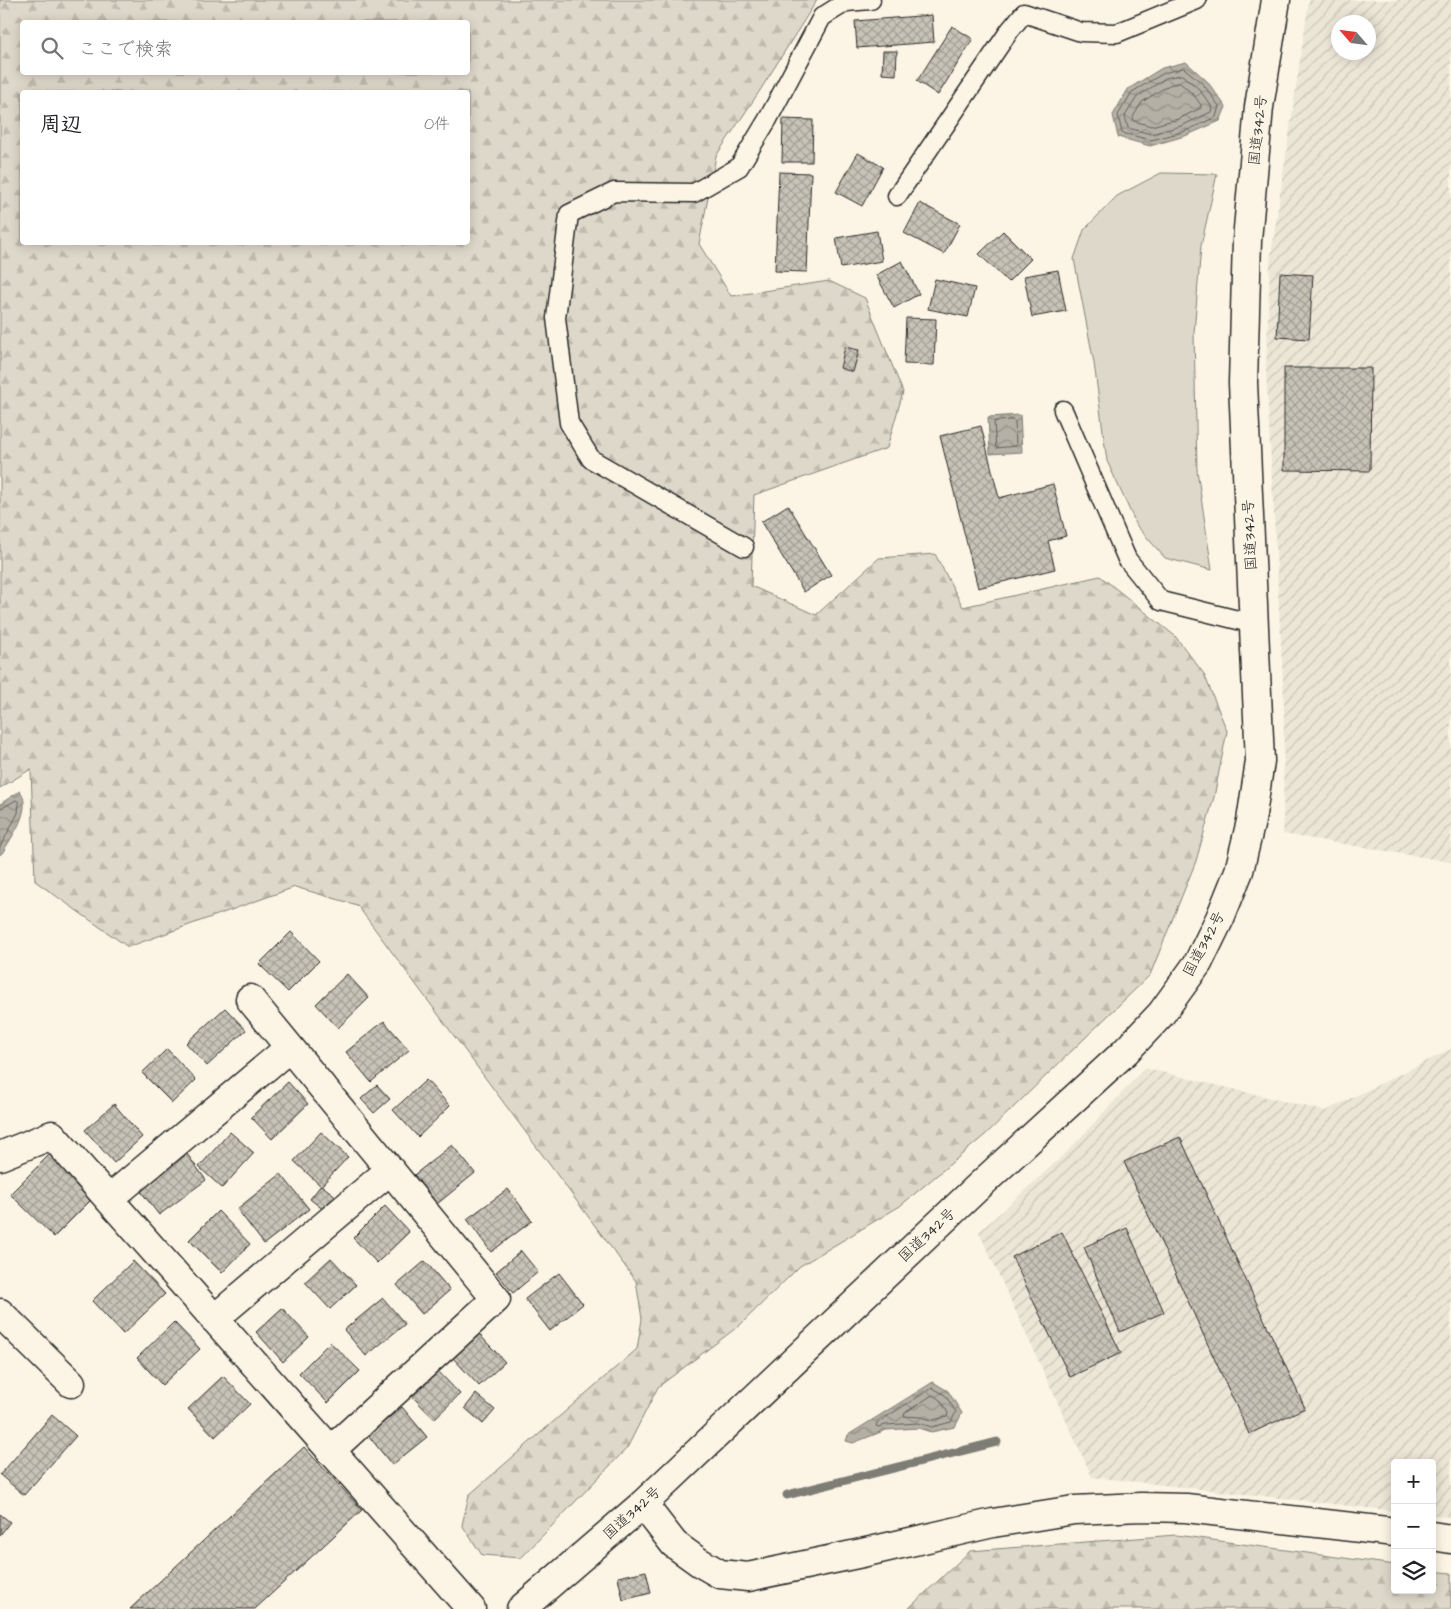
<!DOCTYPE html>
<html lang="ja">
<meta charset="utf-8">
<style>
:root{--surface:#fff;--page:#f2f2f2;--text:#202124;--muted:#757577;--line:#e0e0e0}
body{margin:0;font-family:"Architects Daughter","Klee One",sans-serif;background:var(--page);color:var(--text)}
.controls{position:absolute;right:15px;bottom:15px;display:grid;overflow:hidden;border-radius:5px;box-shadow:0 2px 12px #0003}
.controls button{width:45px;height:45px;display:grid;place-items:center;padding:0;border:0;border-bottom:1px solid var(--line);background:var(--surface);color:var(--text);font:25px sans-serif}
.compass{position:absolute;left:1331px;top:15px;width:45px;height:45px;border-radius:50%;background:var(--surface);box-shadow:0 2px 12px #0003;rotate:298deg}
.list{margin:0;padding:0;list-style:none}
h2{display:flex;justify-content:space-between;align-items:center;height:65px;margin:0;padding:0 20px;font-size:21px}
h2 small{font-size:16px;font-weight:400;color:var(--muted)}
.icon{flex:none;width:28px;height:28px;fill:none;stroke:currentColor;stroke-width:2;stroke-linecap:round;stroke-linejoin:round}
.map{position:relative;flex:none;width:1451px;height:1609px;overflow:hidden}
.search{position:absolute;background:var(--surface);box-shadow:0 2px 12px #0003;left:20px;top:20px;width:450px;height:55px;display:flex;align-items:center;gap:12px;box-sizing:border-box;padding:0 18px;border-radius:5px;color:var(--muted);font-size:19px}
.panel{position:absolute;background:var(--surface);box-shadow:0 2px 12px #0003;left:20px;top:90px;width:450px;height:155px;border-radius:5px}
.map>svg:first-child{display:block}
</style>
<div class="map">
<svg width="1451" height="1609" viewBox="0 0 1451 1609">
<defs>
<pattern id="industrial-furrows" width="10" height="10" patternUnits="userSpaceOnUse" patternTransform="scale(1.25)"><rect width="10" height="10" fill="#ece6d7"/><path d="M-1 1l2-2M0 10L10 0M9 11l2-2" fill="none" stroke="#cbc5b9"/></pattern>
<pattern id="forest-firs" width="22" height="20" patternUnits="userSpaceOnUse" patternTransform="scale(1.25)"><rect width="22" height="20" fill="#ded8ca"/><path d="M5 1l3.5 6h-7zM16 11l3.5 6h-7z" fill="#bfbaae"/></pattern>
<pattern id="water-waves" width="16" height="10" patternUnits="userSpaceOnUse" patternTransform="scale(1.25)"><rect width="16" height="10" fill="#b4b0a5"/><path d="M0 5q4-4 8 0t8 0" fill="none" stroke="#938f87"/></pattern>
<pattern id="building-cross-hatch" width="8" height="8" patternUnits="userSpaceOnUse" patternTransform="scale(1.25)"><rect width="8" height="8" fill="#c8c3b7"/><path d="M0 0l8 8M0 8l8-8" fill="none" stroke="#a39f95"/></pattern>
</defs>
<rect width="100%" height="100%" fill="#fcf5e5"/>
<filter id="ink" filterUnits="userSpaceOnUse"><feTurbulence type="fractalNoise" baseFrequency=".02" numOctaves="2"/><feDisplacementMap in="SourceGraphic" scale="10" xChannelSelector="R" yChannelSelector="G"/><feConvolveMatrix kernelMatrix="1 2 1 2 8 2 1 2 1" color-interpolation-filters="sRGB"/></filter>
<g filter="url(#ink)">
<!-- industrial -->
<path fill="url(#industrial-furrows)" fill-rule="evenodd" d="M1309,0H1451V862L1283,834L1284,700L1266,371L1270,262ZM1338,22H1368V52H1338Z
M1451,1049V1517L1432,1515V1463H1395V1511L1092,1477L979,1232L1068,1151L1145,1068L1325,1111Z"/>
<!-- green -->
<path fill="#ded8ca" stroke="#84827a" d="M1161,173L1217,174L1201,246L1194,333L1197,470L1212,570L1165,558L1137,526L1107,461L1094,363L1074,259L1084,230L1117,196Z"/>
<!-- forest -->
<path fill="url(#forest-firs)" stroke="#84827a" fill-rule="evenodd" d="M0,0H817L759,92L716,156L699,244L731,296L829,281L865,298L903,392L887,448L754,495L751,586L816,615L879,558L935,554L963,607L1100,576L1175,636L1204,674L1227,731L1214,797L1196,861L1150,975L985,1135L900,1206L800,1266L740,1325L658,1387L627,1448L521,1558L482,1555L462,1525L469,1495L637,1349L642,1319L636,1281L357,905L295,887L128,947L35,881L31,769L0,788ZM22,22H468V72H22ZM22,92H468V242H22Z
M1176,1535L1395,1565V1590H1432V1571L1451,1573V1609H908L970,1551Z"/>
<!-- water -->
<path fill="url(#water-waves)" stroke="#7d7b74" d="M1186,62L1207,81L1226,107L1220,121L1185,136L1150,146L1118,137L1113,115L1128,89L1162,68Z
M1020,415L1022,452L990,454L988,417Z
M20,791C33,809 12,836 3,852L0,855V804Z
M933,1382L948,1391L962,1413L955,1427L931,1432L918,1428L886,1430L853,1443L846,1441L848,1435Z"/>
<g fill="none" stroke-linecap="round" stroke-linejoin="round">
<!-- shore -->
<path stroke="#62605c" stroke-width="1" d="M1184,68L1203,84L1219,106L1216,117L1183,132L1151,140L1122,133L1118,115L1132,92L1164,73Z
M1182,75L1199,89L1212,107L1211,112L1181,126L1151,134L1128,128L1125,116L1137,97L1166,78Z
M1180,83L1193,94L1201,105V108L1178,119L1151,126L1134,121L1133,117L1142,102L1169,85Z
M1013,420L1015,422L1016,446L996,448L994,422Z
M0,808L4,807L16,800L19,802L18,813L0,847
M933,1388L945,1395L956,1412L951,1422L932,1427L918,1423L886,1425L878,1427L876,1426L877,1423Z
M933,1395L940,1400L948,1413L947,1417L932,1420L921,1417L904,1416L905,1413Z"/>
<!-- stream -->
<path stroke="#7d7b74" stroke-width="9" d="M787,1495L997,1442"/>
</g>
<!-- building -->
<path fill="url(#building-cross-hatch)" stroke="#2b2b2b" d="M932,15L934,42L857,48L855,21Z
M952,26L973,39L938,95L917,81Z
M883,51H897L896,75L882,74Z
M783,119L813,120L812,162H782Z
M858,153L883,167L862,206L836,192Z
M779,172L811,173L807,272L775,271Z
M920,203L960,224L944,254L904,233Z
M877,231L882,261L841,268L836,238Z
M1003,231L1031,259L1008,282L979,254Z
M902,261L919,294L894,308L876,275Z
M1058,270L1066,311L1032,317L1024,276Z
M1280,273L1313,275L1309,339L1277,337Z
M935,279L975,288L968,317L928,309Z
M906,318L936,319L934,365L904,364Z
M845,347L859,350L853,372L840,368Z
M1284,368H1371L1370,471L1284,470Z
M981,426L999,498L1053,484L1066,536L1048,541L1055,569L978,588L940,436Z
M788,505L831,575L804,592L761,522Z
M291,932L319,961L288,992L259,964Z
M347,974L369,998L338,1028L316,1004Z
M225,1008L246,1030L207,1066L186,1043Z
M384,1021L409,1050L371,1082L346,1052Z
M167,1049L196,1080L172,1103L142,1073Z
M426,1080L450,1106L418,1137L393,1110Z
M288,1082L308,1104L272,1139L251,1117Z
M377,1085L390,1099L374,1113L361,1099Z
M114,1104L142,1137L114,1163L85,1130Z
M230,1132L254,1153L222,1188L199,1167Z
M321,1132L348,1157L321,1186L294,1161Z
M1180,1137L1305,1408L1249,1434L1124,1162Z
M452,1145L475,1173L437,1204L414,1175Z
M50,1154L93,1198L54,1237L10,1194Z
M187,1154L206,1180L159,1215L139,1189Z
M281,1174L309,1209L264,1244L237,1209Z
M321,1185L337,1197L325,1211L310,1199Z
M508,1189L532,1221L491,1252L467,1219Z
M385,1206L409,1232L377,1263L353,1238Z
M218,1211L250,1244L222,1273L189,1240Z
M1127,1228L1164,1312L1120,1332L1084,1247Z
M1062,1232L1121,1353L1070,1377L1012,1257Z
M521,1251L538,1272L513,1293L496,1272Z
M331,1258L356,1285L330,1309L305,1282Z
M133,1261L165,1294L123,1334L92,1301Z
M425,1261L450,1290L422,1314L397,1285Z
M559,1273L583,1304L550,1331L525,1299Z
M383,1298L405,1324L366,1356L344,1330Z
M282,1308L309,1337L283,1362L256,1332Z
M174,1322L200,1349L162,1385L137,1358Z
M478,1333L505,1362L479,1386L452,1357Z
M330,1342L360,1371L328,1403L299,1373Z
M437,1370L460,1394L434,1419L411,1395Z
M223,1376L250,1404L215,1437L188,1409Z
M476,1394L495,1410L483,1424L465,1408Z
M402,1407L427,1437L392,1465L368,1435Z
M52,1415L76,1436L24,1495L0,1475Z
M304,1447L362,1510L255,1609H130Z
M0,1514L10,1522L0,1535Z
M646,1571L651,1593L623,1600L618,1577Z"/>
<g fill="none" stroke-linecap="round" stroke-linejoin="round">
<!-- service casing -->
<g stroke="#2b2b2b" stroke-width="21">
<path id="service" d="M897,196L1010,30L1024,13L1081,32L1117,33L1197,0
M1063,410L1127,559L1161,601L1254,624
M744,547L591,459L569,423L556,318L569,214L614,192L694,193L739,167L768,119L822,17L846,2L871,0"/>
</g>
<!-- minor casing -->
<g stroke="#2b2b2b" stroke-width="31">
<path id="minor" d="M250,999L496,1299L330,1451
M0,1156L52,1135L471,1609
M109,1199L289,1048
M0,1313L71,1383
M214,1319L390,1170
M643,1504L674,1544L699,1562L720,1574L748,1577L862,1553L993,1523L1074,1510L1141,1507L1186,1508L1395,1532
M1432,1536L1451,1539"/>
</g>
<!-- trunk casing -->
<g stroke="#2b2b2b" stroke-width="31">
<path id="trunk" d="M521,1609L643,1504L979,1186L1125,1052L1161,1014L1198,963L1220,918L1239,871L1251,821L1260,761L1243,383L1247,240L1259,107L1276,0"/>
</g>
<!-- service -->
<use href="#service" stroke="#fcf5e5" stroke-width="18"/>
<!-- minor -->
<use href="#minor" stroke="#fcf5e5" stroke-width="28"/>
<!-- trunk -->
<use href="#trunk" stroke="#fcf5e5" stroke-width="28"/>
</g>
</g>
<g text-anchor="middle" dominant-baseline="central" stroke-width="4.5" stroke-linejoin="round" paint-order="stroke">
<!-- street labels -->
<g font-size="15" fill="#2b2b2b" stroke="#fcf5e5">
<text transform="translate(1258 130) rotate(-84)">国道342号</text>
<text transform="translate(1250 535) rotate(-93)">国道342号</text>
<text transform="translate(1204 944) rotate(-62)">国道342号</text>
<text transform="translate(927 1235) rotate(-43)">国道342号</text>
<text transform="translate(632 1513) rotate(-42)">国道342号</text>
</g>
</g>
</svg>
<div class="controls">
<button>+</button>
<button>−</button>
<button><svg class="icon" aria-label="layers" viewBox="0 0 24 24"><path d="M12 4l9 5-9 5-9-5zM3 14l9 5 9-5"/></svg></button>
</div>
<svg class="compass" viewBox="-18 -18 36 36"><path d="M0-13l5 13h-10z" fill="#e53935"/><path d="M0 13l5-13h-10z" fill="#757577"/></svg>
<div class="search"><svg class="icon" aria-label="search" viewBox="0 0 24 24"><circle cx="10" cy="10" r="6"/><path d="M15 15l6 6"/></svg>ここで検索</div>
<section class="panel">
<h2>周辺<small>0件</small></h2>
<ul class="list">
</ul>
</section>
</div>
